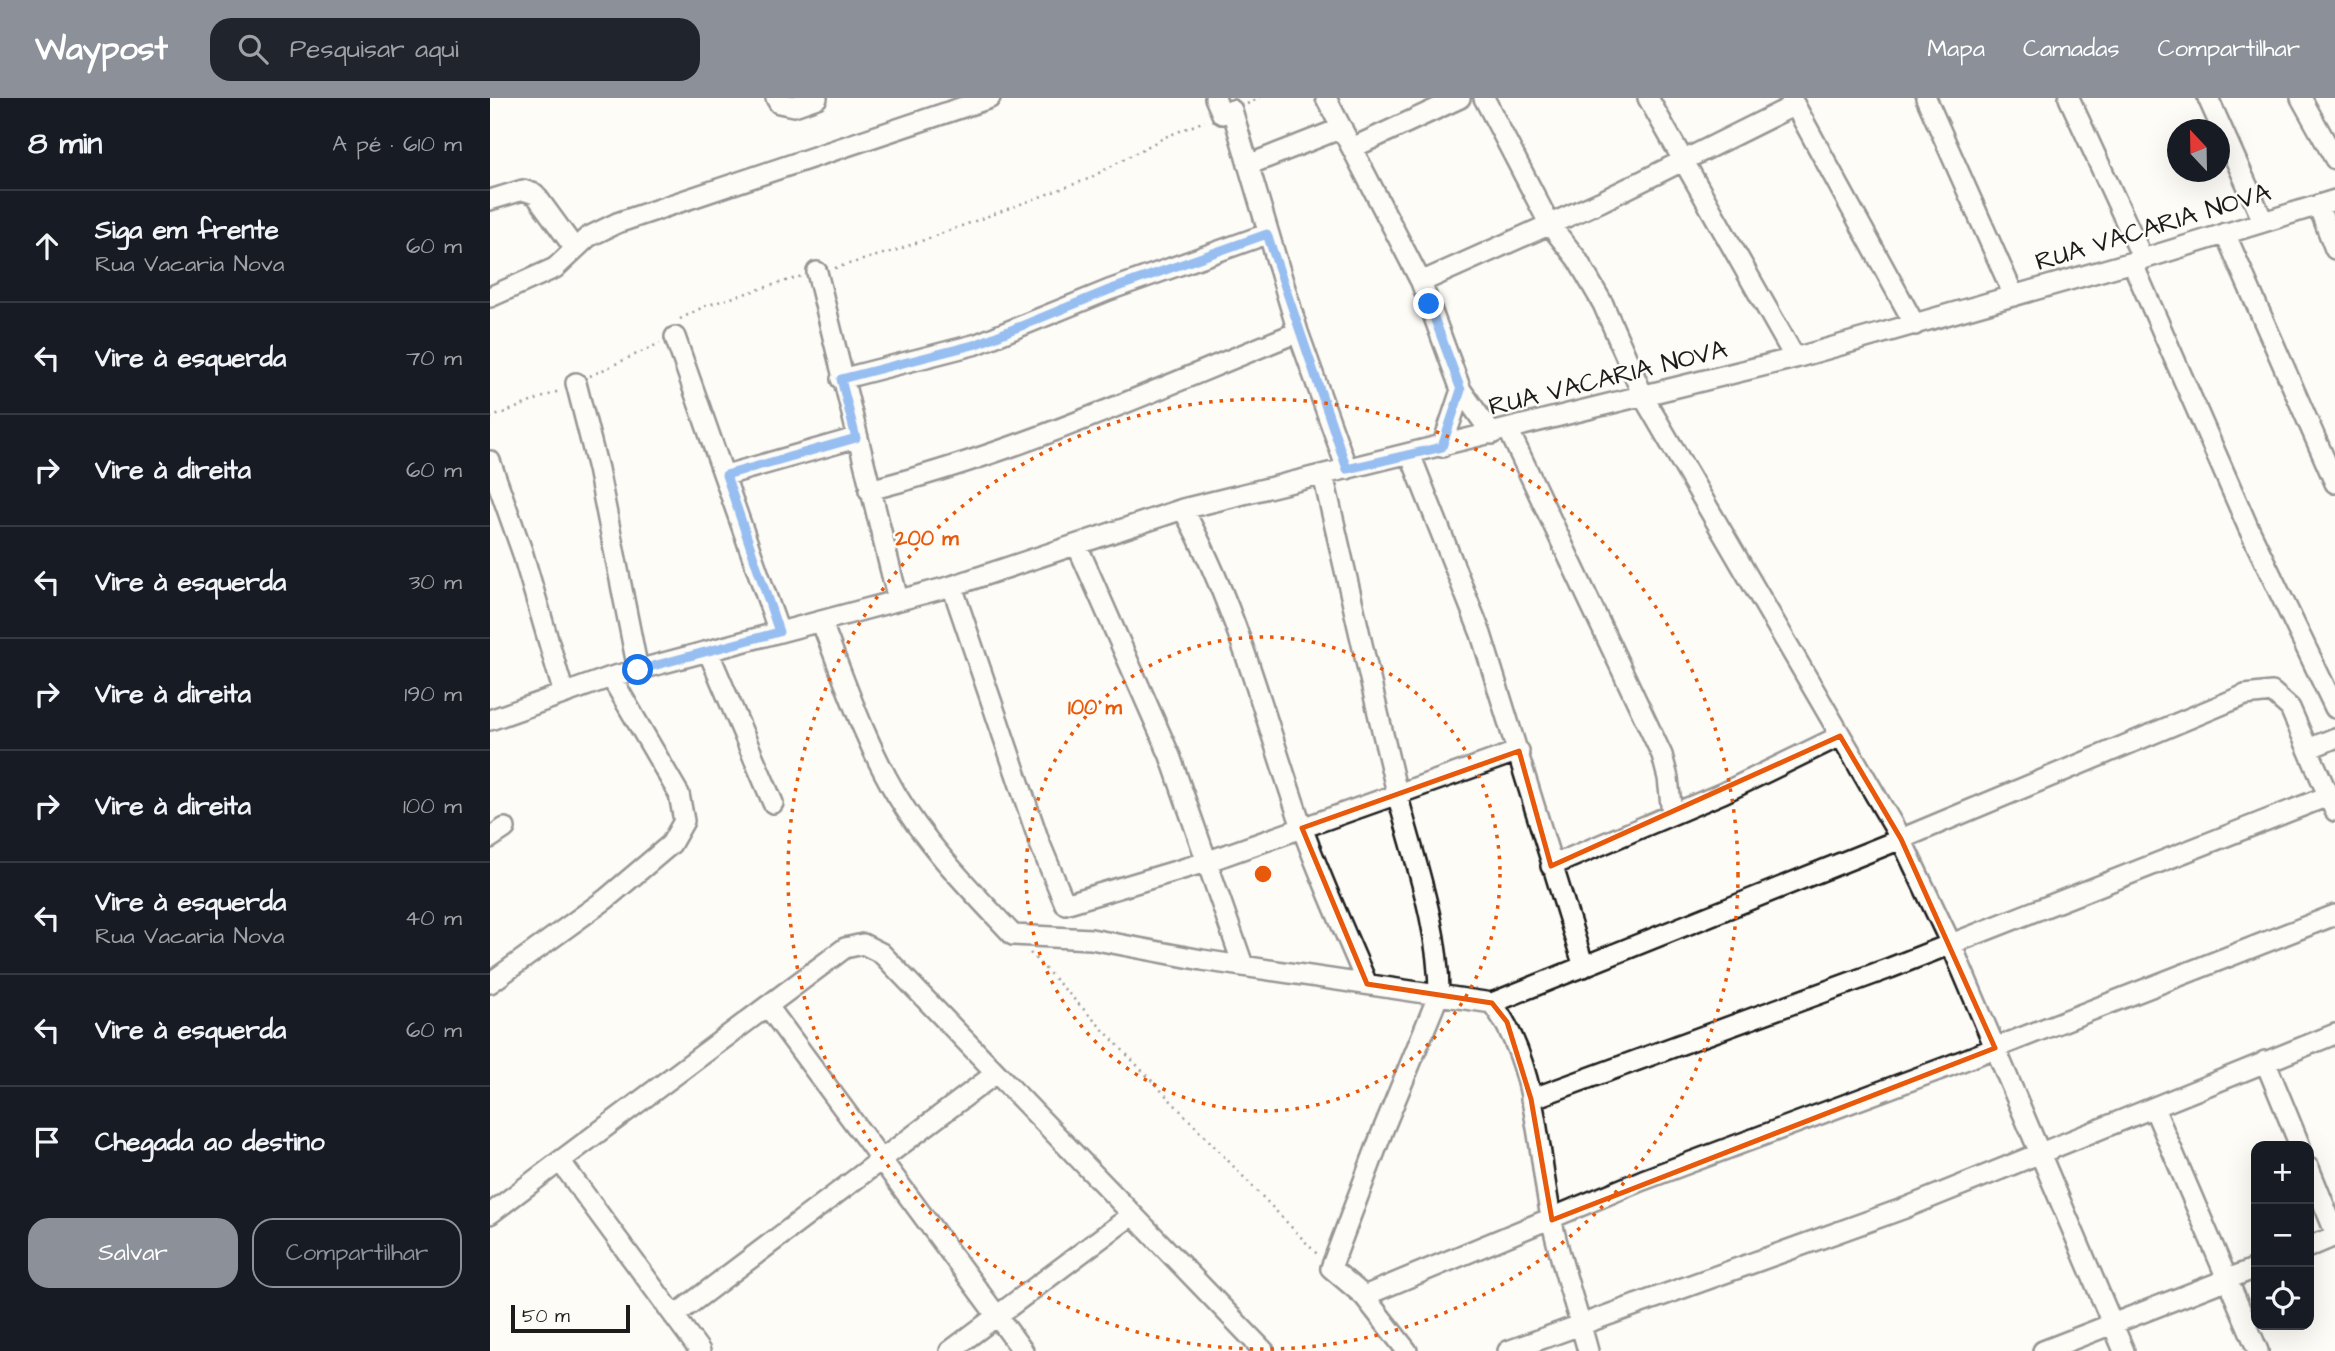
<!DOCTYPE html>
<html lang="pt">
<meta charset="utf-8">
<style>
:root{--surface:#171b24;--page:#20242c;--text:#f1f3f6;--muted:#9ea1a6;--line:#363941;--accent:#8c9099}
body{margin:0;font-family:"Architects Daughter",sans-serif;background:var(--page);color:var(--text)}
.controls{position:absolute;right:21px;bottom:21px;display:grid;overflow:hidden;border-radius:14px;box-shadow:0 7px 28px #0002}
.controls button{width:63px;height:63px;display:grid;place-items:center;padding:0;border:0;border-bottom:2px solid var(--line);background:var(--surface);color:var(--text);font:35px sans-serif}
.compass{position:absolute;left:1677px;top:21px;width:63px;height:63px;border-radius:50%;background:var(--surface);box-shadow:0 7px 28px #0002;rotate:338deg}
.scale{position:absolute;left:21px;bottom:18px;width:119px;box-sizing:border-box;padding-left:7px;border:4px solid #1c1c1c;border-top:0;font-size:19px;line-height:24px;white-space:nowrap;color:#1c1c1c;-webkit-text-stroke:5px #fdfcf7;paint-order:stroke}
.stop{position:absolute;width:21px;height:21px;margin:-16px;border:5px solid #1a73e8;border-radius:50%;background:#fff}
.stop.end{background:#1a73e8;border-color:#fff;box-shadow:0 2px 7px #0008}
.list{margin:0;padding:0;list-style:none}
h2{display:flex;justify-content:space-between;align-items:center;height:91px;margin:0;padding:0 28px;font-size:30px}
h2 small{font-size:23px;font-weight:400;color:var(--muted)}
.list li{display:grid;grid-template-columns:46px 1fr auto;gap:21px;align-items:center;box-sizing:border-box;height:112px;padding:0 28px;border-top:2px solid var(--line)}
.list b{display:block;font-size:26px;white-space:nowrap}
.list p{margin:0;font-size:23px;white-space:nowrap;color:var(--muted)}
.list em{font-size:23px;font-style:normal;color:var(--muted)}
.actions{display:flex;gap:14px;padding:21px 28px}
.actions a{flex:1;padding:16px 0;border:2px solid var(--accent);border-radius:21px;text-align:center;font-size:24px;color:var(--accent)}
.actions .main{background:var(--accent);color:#fff}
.icon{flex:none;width:38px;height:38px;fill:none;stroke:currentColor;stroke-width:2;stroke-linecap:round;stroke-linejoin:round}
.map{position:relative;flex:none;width:1845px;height:1253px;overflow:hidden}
header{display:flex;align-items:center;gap:42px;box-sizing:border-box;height:98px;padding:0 35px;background:var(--accent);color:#fff}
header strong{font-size:33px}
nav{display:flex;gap:38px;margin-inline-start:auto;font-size:24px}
.search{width:490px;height:63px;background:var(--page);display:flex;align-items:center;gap:18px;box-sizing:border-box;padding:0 24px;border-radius:21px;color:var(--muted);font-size:26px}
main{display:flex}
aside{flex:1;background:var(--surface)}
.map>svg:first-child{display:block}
</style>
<header>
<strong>Waypost</strong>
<div class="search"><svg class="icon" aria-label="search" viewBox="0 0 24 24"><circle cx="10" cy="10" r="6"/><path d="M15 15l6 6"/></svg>Pesquisar aqui</div>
<nav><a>Mapa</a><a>Camadas</a><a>Compartilhar</a></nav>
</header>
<main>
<aside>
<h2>8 min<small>A pé · 610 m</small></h2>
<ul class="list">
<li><svg class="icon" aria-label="ahead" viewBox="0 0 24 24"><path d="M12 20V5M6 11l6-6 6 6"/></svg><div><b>Siga em frente</b><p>Rua Vacaria Nova</p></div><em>60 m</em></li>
<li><svg class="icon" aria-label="left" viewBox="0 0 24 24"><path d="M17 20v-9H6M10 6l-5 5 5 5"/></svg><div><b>Vire à esquerda</b></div><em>70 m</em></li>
<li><svg class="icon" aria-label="right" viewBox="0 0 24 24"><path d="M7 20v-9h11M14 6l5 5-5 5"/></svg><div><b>Vire à direita</b></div><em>60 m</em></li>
<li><svg class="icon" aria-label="left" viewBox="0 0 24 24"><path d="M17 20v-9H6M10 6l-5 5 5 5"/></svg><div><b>Vire à esquerda</b></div><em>30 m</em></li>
<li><svg class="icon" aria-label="right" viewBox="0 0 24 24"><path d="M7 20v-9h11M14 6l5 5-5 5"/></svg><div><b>Vire à direita</b></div><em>190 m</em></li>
<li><svg class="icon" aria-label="right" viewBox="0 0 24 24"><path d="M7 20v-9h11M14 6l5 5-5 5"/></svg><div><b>Vire à direita</b></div><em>100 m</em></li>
<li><svg class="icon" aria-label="left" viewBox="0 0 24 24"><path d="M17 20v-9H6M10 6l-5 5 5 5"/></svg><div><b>Vire à esquerda</b><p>Rua Vacaria Nova</p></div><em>40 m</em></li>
<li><svg class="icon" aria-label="left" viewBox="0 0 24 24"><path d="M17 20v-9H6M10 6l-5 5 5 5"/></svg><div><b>Vire à esquerda</b></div><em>60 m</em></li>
<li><svg class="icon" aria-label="arrive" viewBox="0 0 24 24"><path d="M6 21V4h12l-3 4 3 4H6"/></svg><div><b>Chegada ao destino</b></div></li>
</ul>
<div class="actions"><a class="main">Salvar</a><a>Compartilhar</a></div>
</aside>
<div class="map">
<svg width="1845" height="1253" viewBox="0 0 1845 1253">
<rect width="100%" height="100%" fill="#fdfcf7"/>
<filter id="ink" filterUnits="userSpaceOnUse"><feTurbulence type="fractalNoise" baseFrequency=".0143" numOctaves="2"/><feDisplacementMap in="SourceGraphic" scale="14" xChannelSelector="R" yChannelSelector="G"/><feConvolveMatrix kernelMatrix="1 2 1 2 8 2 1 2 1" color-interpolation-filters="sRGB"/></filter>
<g filter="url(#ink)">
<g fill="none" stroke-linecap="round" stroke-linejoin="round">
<!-- minor casing -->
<g stroke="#1c1c1c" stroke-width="24">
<path id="minor" d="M286,0L289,5L304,8L327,0
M725,0L732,16
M836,0L931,184L971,292L1002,336
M994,0L1060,127L1087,161L1113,206L1154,300L1411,741L1461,846L1634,1253
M1158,0L1305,260
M1301,0L1425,227
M1436,0L1524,198
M1579,0L1653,161
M1718,0L1773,123
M1811,0L1845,61
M742,12L808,234L857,371
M862,50L970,0
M758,67L852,30
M0,102L33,92L45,96L85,151
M1828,107L1845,151
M1735,135L1845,385
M1642,164L1758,429L1845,610
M327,174L408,502
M931,184L1112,103L1305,7
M0,199L65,170L98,139L127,125L500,0
M185,239L289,534
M351,281L487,246L619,192L777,136
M86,285L108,371L148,572
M1019,333L1172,657L1178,680L1182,716
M952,349L971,292
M920,356L991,536L1094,869
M0,363L32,453L74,596
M236,377L366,340
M833,377C858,484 882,592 908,699C925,764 949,829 949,896L893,1032L841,1170L874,1198L917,1253
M379,392C528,355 666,291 808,234
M693,411C749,513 774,620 812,729C831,782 855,834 877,886
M587,447L680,658L753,867
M462,488L550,746L575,806L716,764L1029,653
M331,523C354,581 374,642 406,696C437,748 482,793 523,837L601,841L712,862L1002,905L1411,741L1755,597L1782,594L1800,610L1845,713
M218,553L283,705
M0,622L121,579L462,488L693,411L1305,260L1653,161L1845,102
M1818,651L1845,640
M0,740L15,730
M1061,768L1233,695L1350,638
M0,885L116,801L181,746L194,723L189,696L121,579
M1002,905C1047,964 1047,1048 1061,1119C1070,1164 1086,1208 1098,1253
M279,910L533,1253
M1775,963L1810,1048
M1041,1001L1400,870L1838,698
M1664,1010L1768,1253
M1819,1070L1845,1134
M0,1116L70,1063
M1819,1149L1845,1138
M874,1198L1153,1082L1459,968L1845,817
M184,1218L505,976
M210,1253L70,1063L355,850L373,846L391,855L774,1253
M460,1253L642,1117
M1018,1253L1415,1110L1845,936
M1553,1253L1766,1170"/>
</g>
<!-- path -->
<path stroke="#1c1c1c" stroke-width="2.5" stroke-dasharray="2 5" stroke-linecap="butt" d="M757,6L770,0
M345,170L407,152L598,81L675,39L715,23
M190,221L215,208L312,178
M100,278L170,245
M0,320L69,293
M540,855L827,1156"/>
<!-- minor -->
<use href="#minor" stroke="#fdfcf7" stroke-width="19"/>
</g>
</g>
<g fill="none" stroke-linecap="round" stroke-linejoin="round" filter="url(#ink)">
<!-- route -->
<path stroke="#1a73e8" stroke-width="9" d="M148,572L289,534L236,377L366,340L351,281L487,246L619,192L777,136L857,371L952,349L971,292L939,206"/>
</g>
<!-- marked area -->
<path d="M0 0H1845V1253H0ZM1350,638L1411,741L1505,950L1062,1122L1041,1001L1017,924L1002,905L877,886L812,730L1029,653L1061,768Z" fill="#fdfcf7" fill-opacity=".55" fill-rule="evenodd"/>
<path fill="none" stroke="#e8590c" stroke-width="5" stroke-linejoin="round" d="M1350,638L1411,741L1505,950L1062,1122L1041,1001L1017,924L1002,905L877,886L812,730L1029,653L1061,768Z"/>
<!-- distance rings -->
<g fill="none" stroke="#e8590c" stroke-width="3.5" stroke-dasharray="3.5 7">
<circle cx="773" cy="776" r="237"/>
<circle cx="773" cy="776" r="475"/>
</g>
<g text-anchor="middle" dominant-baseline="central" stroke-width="5" stroke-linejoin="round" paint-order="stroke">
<!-- street labels -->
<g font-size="26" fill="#1c1c1c" stroke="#fdfcf7">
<text transform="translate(1663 129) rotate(-17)">RUA VACARIA NOVA</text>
<text transform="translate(1118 280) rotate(-14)">RUA VACARIA NOVA</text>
</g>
</g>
<circle cx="773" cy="776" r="10" fill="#e8590c" stroke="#fdfcf7" stroke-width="3.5"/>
<g font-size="21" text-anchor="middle" font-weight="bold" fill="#e8590c" stroke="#fdfcf7" stroke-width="5" stroke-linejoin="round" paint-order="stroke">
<text x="437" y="447">200 m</text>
<text x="605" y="616">100 m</text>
</g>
</svg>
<div class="controls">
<button>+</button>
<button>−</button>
<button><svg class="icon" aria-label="locate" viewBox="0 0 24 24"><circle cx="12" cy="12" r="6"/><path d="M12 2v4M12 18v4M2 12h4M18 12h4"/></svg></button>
</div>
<svg class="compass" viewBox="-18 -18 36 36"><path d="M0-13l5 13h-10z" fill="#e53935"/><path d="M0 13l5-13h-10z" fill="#9ea1a6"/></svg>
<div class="scale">50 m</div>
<div class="stop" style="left:148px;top:572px"></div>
<div class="stop end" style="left:939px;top:206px"></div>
</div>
</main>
